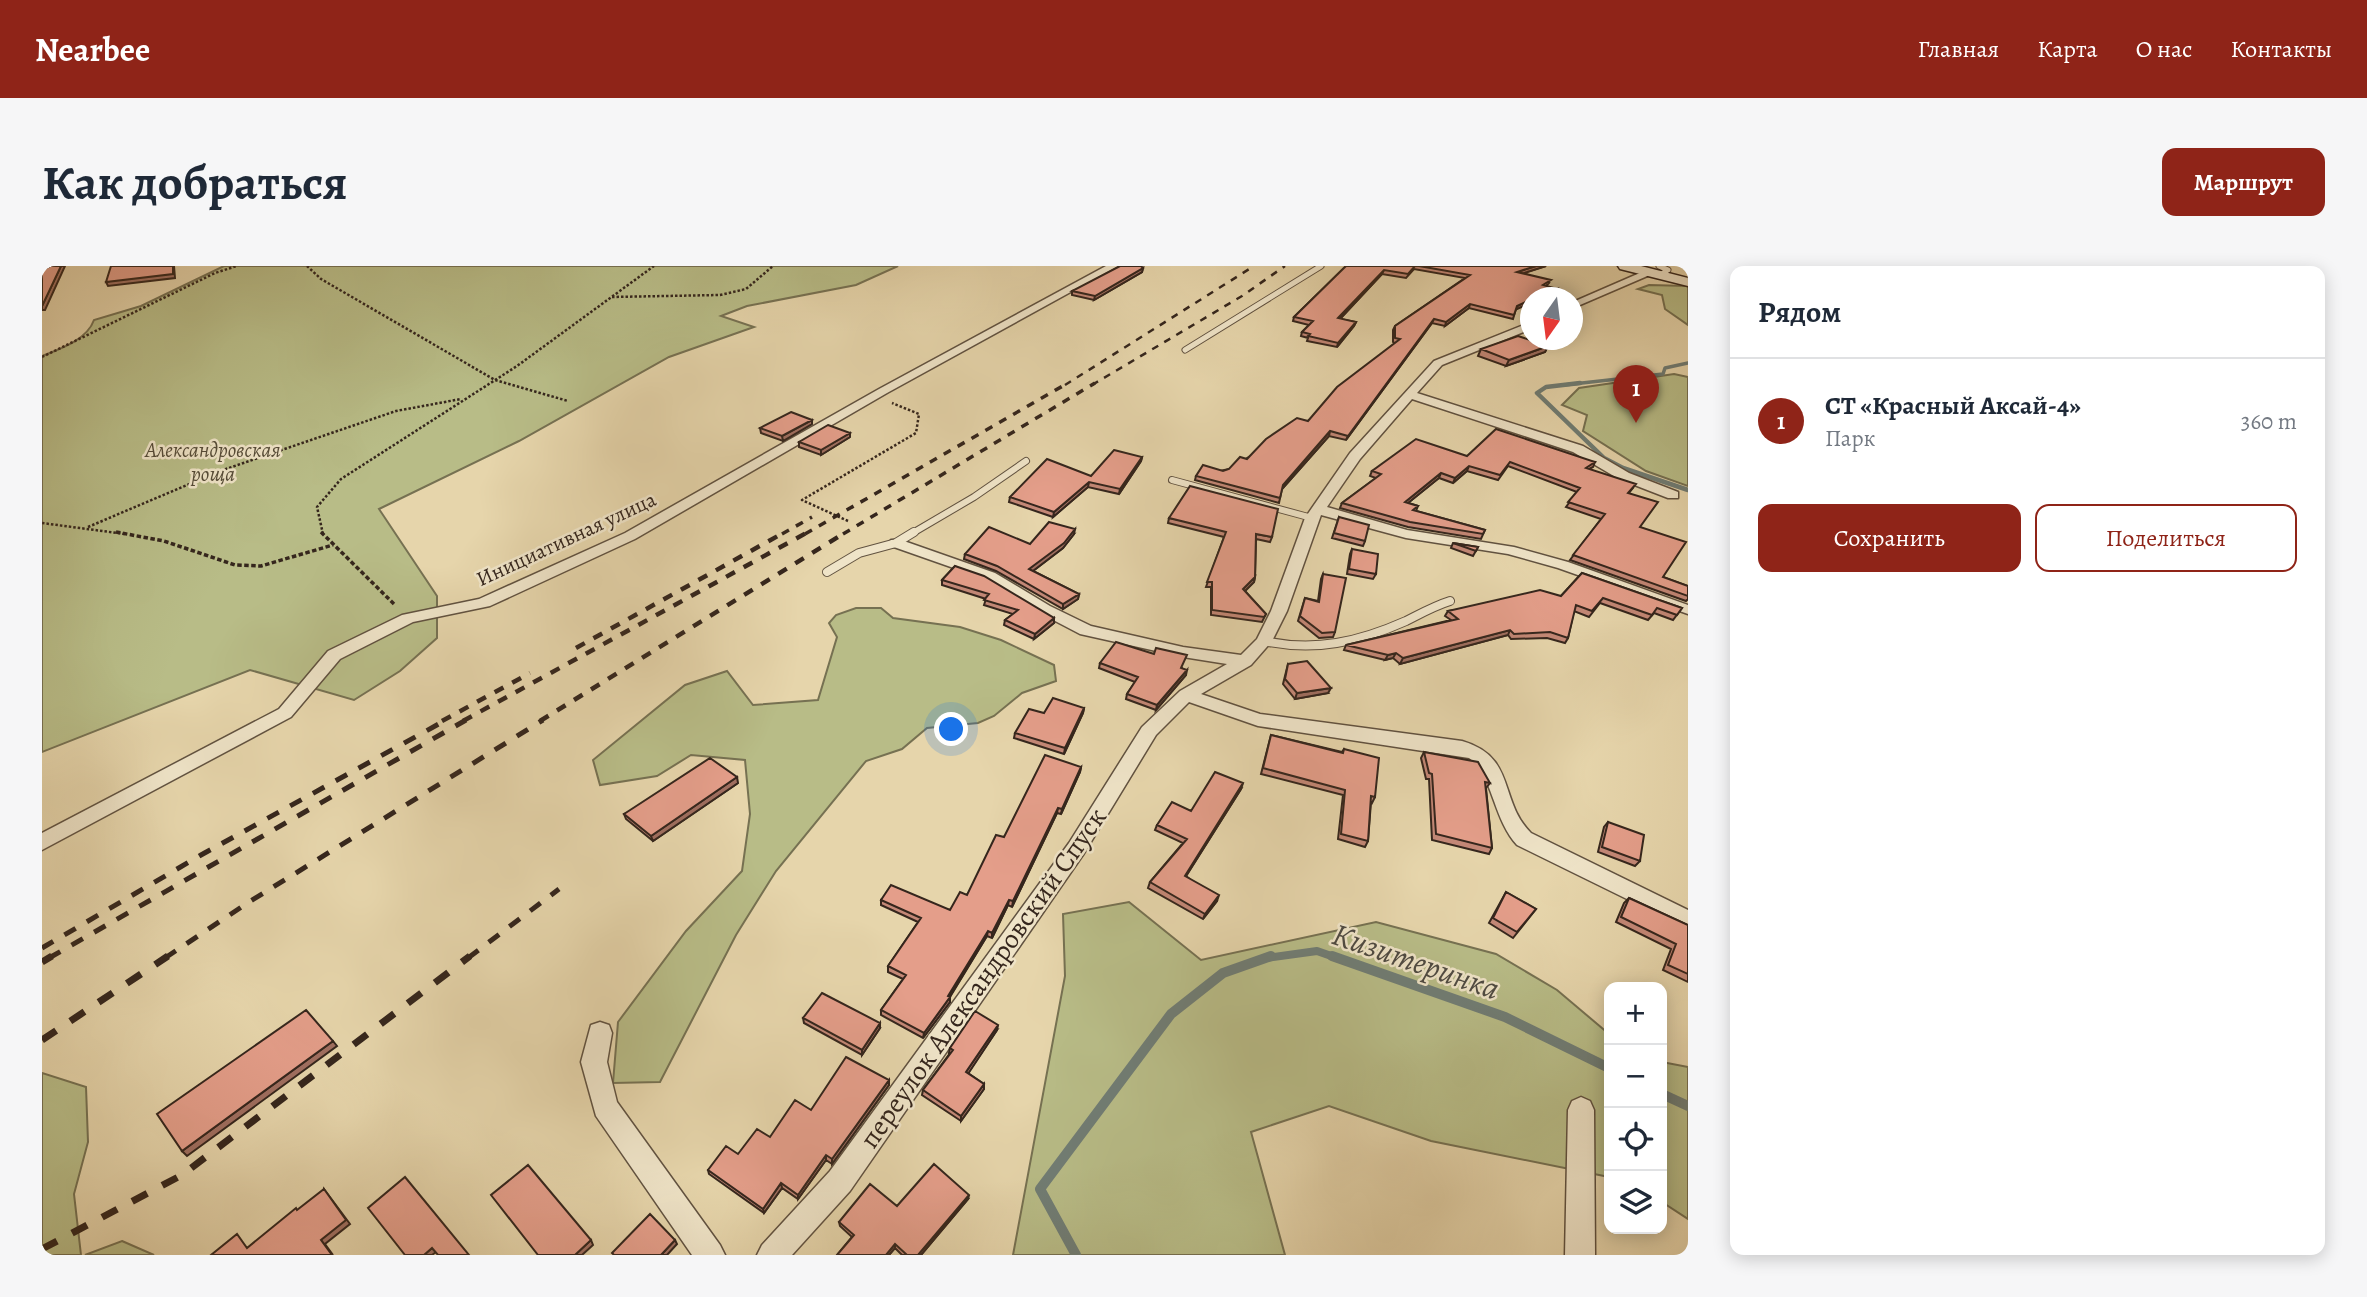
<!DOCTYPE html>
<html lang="ru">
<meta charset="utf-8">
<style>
:root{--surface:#fff;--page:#f6f6f7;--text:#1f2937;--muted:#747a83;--line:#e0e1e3;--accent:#8f2418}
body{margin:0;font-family:Alegreya,serif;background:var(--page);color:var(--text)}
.controls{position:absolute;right:21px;bottom:21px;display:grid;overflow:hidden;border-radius:14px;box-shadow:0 4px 18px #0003}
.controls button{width:63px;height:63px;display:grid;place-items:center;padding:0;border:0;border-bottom:2px solid var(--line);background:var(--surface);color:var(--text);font:35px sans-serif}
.compass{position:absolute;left:1478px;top:21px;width:63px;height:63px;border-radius:50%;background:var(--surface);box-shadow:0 4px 18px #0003;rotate:194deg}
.you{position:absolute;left:910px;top:464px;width:24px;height:24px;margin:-18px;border:5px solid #fff;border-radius:50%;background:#1a73e8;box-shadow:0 0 0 10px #1a73e833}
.badge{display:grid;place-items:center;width:46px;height:46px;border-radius:50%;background:var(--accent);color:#fff;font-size:23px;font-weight:700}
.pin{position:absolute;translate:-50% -58px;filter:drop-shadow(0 2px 4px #0008)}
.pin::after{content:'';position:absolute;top:37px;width:24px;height:21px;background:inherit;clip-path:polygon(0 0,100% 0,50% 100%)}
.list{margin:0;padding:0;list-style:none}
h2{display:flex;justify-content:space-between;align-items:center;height:91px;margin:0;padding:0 28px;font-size:30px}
h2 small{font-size:23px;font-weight:400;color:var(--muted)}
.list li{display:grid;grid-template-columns:46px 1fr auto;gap:21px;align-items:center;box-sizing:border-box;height:126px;padding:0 28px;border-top:2px solid var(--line)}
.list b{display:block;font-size:26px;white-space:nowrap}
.list p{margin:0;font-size:23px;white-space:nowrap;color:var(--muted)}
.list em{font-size:23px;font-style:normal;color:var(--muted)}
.actions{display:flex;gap:14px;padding:21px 28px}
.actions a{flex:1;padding:16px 0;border:2px solid var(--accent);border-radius:14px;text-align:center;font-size:24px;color:var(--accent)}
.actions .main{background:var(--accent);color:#fff}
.icon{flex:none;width:38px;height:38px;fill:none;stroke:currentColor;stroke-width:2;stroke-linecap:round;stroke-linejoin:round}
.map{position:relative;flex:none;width:1646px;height:989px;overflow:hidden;border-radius:14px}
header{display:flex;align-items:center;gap:42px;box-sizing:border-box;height:98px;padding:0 35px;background:var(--accent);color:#fff}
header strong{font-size:33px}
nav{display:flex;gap:38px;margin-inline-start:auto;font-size:24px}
.intro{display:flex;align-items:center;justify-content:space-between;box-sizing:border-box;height:168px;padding:0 42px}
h1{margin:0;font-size:49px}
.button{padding:18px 32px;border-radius:14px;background:var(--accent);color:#fff;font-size:24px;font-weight:700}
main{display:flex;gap:42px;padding:0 42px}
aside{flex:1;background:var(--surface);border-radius:14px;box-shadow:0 4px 18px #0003}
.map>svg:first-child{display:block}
</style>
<header>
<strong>Nearbee</strong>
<nav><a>Главная</a><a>Карта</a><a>О нас</a><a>Контакты</a></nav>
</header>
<div class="intro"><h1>Как добраться</h1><a class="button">Маршрут</a></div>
<main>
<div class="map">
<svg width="1646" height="989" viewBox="0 0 1646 989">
<rect width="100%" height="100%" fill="#e6d5ab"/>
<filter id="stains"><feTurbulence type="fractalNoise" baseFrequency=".00286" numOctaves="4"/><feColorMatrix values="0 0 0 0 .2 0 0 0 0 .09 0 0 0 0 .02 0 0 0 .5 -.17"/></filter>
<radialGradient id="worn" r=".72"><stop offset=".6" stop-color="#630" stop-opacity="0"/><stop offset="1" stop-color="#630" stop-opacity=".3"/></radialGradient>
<!-- green -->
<path fill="#b8bc87" stroke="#767152" stroke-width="2" d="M182,0H856L814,19L705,40L679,50L712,61L627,91L477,175L337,243L395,330V372L358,405L312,434L208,404L0,486V90C18,83 45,74 52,54L99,40Z
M1607,19L1646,20V59L1623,43L1620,29L1596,23Z
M1632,108L1646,111V220L1604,205L1541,165L1545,149L1520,139L1537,122Z
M814,342H839L851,352L918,361L959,374L1012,399L1014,415L980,427L952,450L936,457L885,462L860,483L824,495L734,605L694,669L618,816L571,817L576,756L644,665L700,605L708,548L703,494L649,489L615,510L558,519L551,494L643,419L685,405L711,439L776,434L795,371L787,357L794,349Z
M1087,636L1159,694L1334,656L1454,688L1515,724L1567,768V911L1389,875L1287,840L1209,866L1243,989H971L1023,710L1021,648Z
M1620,796L1646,801V953L1620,936Z
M0,807L44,821L46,876L32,928L39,989H0Z
M80,975L112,989H43Z"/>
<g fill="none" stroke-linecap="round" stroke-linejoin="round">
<!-- stream-far3 -->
<path stroke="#707d75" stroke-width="3.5" d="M1522,119L1621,108L1623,102L1646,97"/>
<!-- stream-far2 -->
<path stroke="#707d75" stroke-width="4.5" d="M1538,117L1504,121L1495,127L1562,192L1581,202L1646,224"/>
<!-- stream-far1 -->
<path stroke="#707d75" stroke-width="8" d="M1224,692L1275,685L1295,692"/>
<!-- stream -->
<path stroke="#707d75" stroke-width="10" d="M1290,690L1463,751L1567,802
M1620,828L1646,840
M1034,989L998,923L1129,748L1181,707L1229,690"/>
<!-- lane-far2 casing -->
<g stroke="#615240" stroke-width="7">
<path id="lane-far2" d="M1617,0L1626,4L1618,9
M0,1L8,0
M1143,84L1279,0"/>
</g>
<!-- lane-far1 casing -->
<g stroke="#615240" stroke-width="8">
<path id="lane-far1" d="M1130,214L1270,252
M869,268L932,231L984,195"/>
</g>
<!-- lane casing -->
<g stroke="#615240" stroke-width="10">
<path id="lane" d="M785,306L817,287L854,277L872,266
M1222,375C1273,386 1317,376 1364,355C1378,348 1392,340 1408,335"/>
</g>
<!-- street casing -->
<g stroke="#615240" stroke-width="3">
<path id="street" d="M1064,0H1076L845,127L593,273L448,340L371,356L298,393L249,451L0,584V567L237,443L286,385L360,349L437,333L583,267L837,123Z
M1607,3L1612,6L1610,8L1531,42V36Z
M1489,56V63L1400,99L1375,127L1541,180L1587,207L1636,226V232H1626L1577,213L1531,186L1370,133L1318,193L1285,241L1365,264L1472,281L1526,296L1646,339V348L1516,302L1466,288L1364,272L1279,249L1245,345L1230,375L1209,399L1159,428L1218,448L1420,475C1475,491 1456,534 1489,567L1646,644V663L1475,579C1451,553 1451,509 1427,492L1216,460L1147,436L1114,469L1041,589L808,925L750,989H715L720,979L788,905L1027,577L1100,461L1138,425L1185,398L1141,391L1038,368L996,346L943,313L849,280L847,277L849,274H859L953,307L1008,340L1049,360L1141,381L1199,389L1215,373L1229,345L1263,252L1308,187L1392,95Z
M558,756L567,759L570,767L565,796L575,836L678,979L683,989H650L554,850L539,796L549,759Z
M1539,831L1548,835L1552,844L1553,989H1523L1526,844L1530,835Z"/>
</g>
<!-- secondary casing -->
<g stroke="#35261d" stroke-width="3">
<path id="secondary" d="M1576,0H1599L1646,12V20L1578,3Z"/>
</g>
<!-- path-far1 -->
<path stroke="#35261d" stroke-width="2.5" stroke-dasharray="2.5 2" stroke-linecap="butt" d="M265,0L279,13L453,114L526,135
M570,31L678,29L704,23L731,0
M0,91L173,7L195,0
M806,255L760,234L874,167L877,148L850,137
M0,257L83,268
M46,261L178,205L354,145L419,133
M281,268L275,241L299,213L475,100L612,0"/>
<!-- path -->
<path stroke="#35261d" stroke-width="3.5" stroke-dasharray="4.5 2.5" stroke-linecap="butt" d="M74,266L122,275L193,299L219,300L291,279
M279,266L353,339"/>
<!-- lane-far2 -->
<use href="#lane-far2" stroke="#efe4c8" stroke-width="5"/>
<!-- lane-far1 -->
<use href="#lane-far1" stroke="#efe4c8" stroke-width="6"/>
<!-- lane -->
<use href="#lane" stroke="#efe4c8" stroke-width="8"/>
<!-- street -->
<use href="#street" fill="#efe4c8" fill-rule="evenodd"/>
<!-- secondary -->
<use href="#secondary" fill="#efe4c8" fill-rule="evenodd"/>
<!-- rail-far4 -->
<path stroke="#35261d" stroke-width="2.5" stroke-dasharray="7 7" stroke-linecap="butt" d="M1023,119L1212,0
M1050,119L1200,30L1243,0"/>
<!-- rail-far3 -->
<path stroke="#35261d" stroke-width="3.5" stroke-dasharray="8 8" stroke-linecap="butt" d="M740,268L770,251
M763,268L1026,117
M801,268L1053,117"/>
<!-- rail-far2 -->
<path stroke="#35261d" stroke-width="4.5" stroke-dasharray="10 10" stroke-linecap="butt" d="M534,382L743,266
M400,455L488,407
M421,455L766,266
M498,455L804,266"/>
<!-- rail-far1 -->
<path stroke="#35261d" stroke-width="5" stroke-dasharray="13 13" stroke-linecap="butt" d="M0,682L159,589L404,454
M7,692L424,454
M123,692L207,636L501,454
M426,692L517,623"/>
<!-- rail -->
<path stroke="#35261d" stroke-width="7" stroke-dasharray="17 17" stroke-linecap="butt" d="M0,696L10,690
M0,774L126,690
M0,983L140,909L428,690"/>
</g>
<!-- wall -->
<path fill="#c48877" stroke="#35261d" stroke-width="2" d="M1304,0H1504L1481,7L1507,17L1504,20L1513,26L1474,43L1471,53L1427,42L1403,60L1390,57L1304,174L1287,170L1240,223L1237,237L1153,214L1154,210L1187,203L1266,155L1353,77L1351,76V64L1353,60L1423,12L1372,3L1364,12L1340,8L1298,53L1314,56L1312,60L1295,81L1265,75L1266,72L1259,70L1260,66L1267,59L1251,55L1252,51Z
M1101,2L1100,6L1052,34L1030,29V25Z
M1506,80L1503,86L1464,100L1436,90L1439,83Z
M770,158L741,175L719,167L718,162Z
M808,171L779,189L757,181V176Z
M1425,190L1553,196L1551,201L1547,203L1591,222L1587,227L1598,261L1621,311L1646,320V333L1644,335L1528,294L1559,253L1524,241L1535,226L1466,200L1456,214L1425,205L1411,217L1397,212L1366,237L1376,240L1374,245L1443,264L1439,273L1366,261L1298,242L1300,237L1334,212L1328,210L1330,205Z
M1100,191L1099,195L1077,228L1046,221L1011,251L967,236L968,231L1049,210Z
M1297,251L1323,275L1321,280L1290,272Z
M1127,252L1230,271L1228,276L1214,273L1213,311L1212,316L1203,325L1224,348L1220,356L1169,349V321H1164L1182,271L1126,257Z
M1032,268L1021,282L991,305L1037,328L1036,333L1021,343L954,305L922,293L923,288L988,278Z
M1411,277L1436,281L1431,290L1409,282Z
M1310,283L1334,308L1331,313L1305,308L1308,288Z
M913,300L1012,357L992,373L962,359L963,354L971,348L942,339L944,333L900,319V314Z
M1540,307L1640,342L1631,354L1612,347L1606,354L1558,337L1547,351L1532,345L1526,372L1523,377L1505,372L1469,373L1466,369L1358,398L1351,392L1343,394L1302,384L1304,379L1409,354L1403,350L1406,345L1519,330Z
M1281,308L1293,366L1291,371L1277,372L1256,355L1263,332L1276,335L1279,313Z
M1058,397L1140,402L1144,409L1114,444L1084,433L1085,428L1093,416L1057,402Z
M1246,398L1286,427L1253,433L1241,418Z
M1042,442L1041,447L1022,488L972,472L973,467L1002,447Z
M1229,469L1300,486L1302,483L1333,531L1330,537L1329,536L1326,575L1323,581L1296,573L1301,529L1219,508Z
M1382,486L1448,517L1444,522L1450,582L1447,588L1390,574L1387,513H1384L1379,492Z
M1039,501L1038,506L1019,548L1015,547L970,641L966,639L950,672L945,670L908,731V736L881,772L839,749V744L861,713L846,706V700L876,656L839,639V634L908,644L925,629L962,571Z
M696,517L611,575L584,553L582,548Z
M1199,523L1144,610L1175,635L1161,653L1106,622L1108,616L1141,577L1113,564L1115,559Z
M1566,556L1598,595L1593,600L1556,586L1562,561Z
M1464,626L1494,643L1471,672L1447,657Z
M1587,632L1646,659V716L1621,704L1629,683L1574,656L1582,637Z
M761,752L838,762L820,789L762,757Z
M955,764L926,807L942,818V823L919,855L880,829L881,824L908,787H907L908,782Z
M847,814V819L790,898L784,894L756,933L740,922L722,947L667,908L666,904L728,871L769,844Z
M926,933L879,989H860L853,982L847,989H795L810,971L798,960L797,956L855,940Z"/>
<!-- shaded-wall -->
<path fill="#a06f61" stroke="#35261d" stroke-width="2" d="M19,0H23L3,44H0V40Z
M131,0H132L133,12L66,20L64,16Z
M1494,0H1504L1473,10L1475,6Z
M1101,2L1100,6L1052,34L1053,30Z
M1342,4L1340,8L1294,57L1296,52Z
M1515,23L1513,26L1501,32H1494Z
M1488,34V37L1473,44L1475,40Z
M1428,38L1427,42L1403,60L1404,56Z
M1392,53L1390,57L1304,174L1306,170Z
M1314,56L1312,60L1295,81L1296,77Z
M1506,80L1503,86L1464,100L1467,94Z
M770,154V158L741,175L740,170Z
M1288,165L1287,170L1240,223L1241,219Z
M808,167V171L779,189V184Z
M1100,191L1099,195L1077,228L1078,223Z
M1427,200L1425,205L1411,217L1413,212Z
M1399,207L1397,212L1361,241L1363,236Z
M1047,216L1046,221L1011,251L1012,246Z
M1033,263L1032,268L1021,282L987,308V303Z
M1213,311L1212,316L1200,328L1201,323Z
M1037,328L1036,333L1021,343V338Z
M1012,352V357L992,373L993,368Z
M1468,364L1466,369L1358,398L1361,392Z
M1354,387L1351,392L1343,394L1346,389Z
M1145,404L1144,409L1114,444L1115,439Z
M1289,422L1286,427L1253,433L1255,427Z
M1042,442L1041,447L1022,488L1023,482Z
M1039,501L1038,506L1019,548L1020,543Z
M695,511L696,517L611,575L609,570Z
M1201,517L1199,523L1141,615L1143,610Z
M1016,542L1015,547L970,641L971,635Z
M1177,629L1175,635L1161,653L1163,648Z
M967,634L966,639L950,672V667Z
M946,665L945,670L905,735L906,730Z
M908,731V736L881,772L882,767Z
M838,757V762L820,789V784Z
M956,759L955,764L924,811V806Z
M291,775L295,780L145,890L140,885Z
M847,814V819L790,898V893Z
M942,818V823L919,855V850Z
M784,889V894L756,933V929Z
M739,917L740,922L722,947L721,943Z
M282,923L308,958L283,978L291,989L279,974Z
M927,929L926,933L879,989H876Z
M549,974L551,979L540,989H533Z
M633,974L635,978L625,989H619Z
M853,978V982L847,989H844Z
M390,982L394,986L390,989H382Z"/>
<!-- building -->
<path fill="#e49e8a" stroke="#35261d" stroke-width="2" d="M8,0H19L0,40V2L7,1Z
M69,0H131V8L64,16Z
M1078,0H1099L1101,2L1053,30L1030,25Z
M1304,0H1373L1366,8L1342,4L1296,52L1314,56L1296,77L1266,70L1268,68L1260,66L1271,55L1252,51Z
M1377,0H1494L1475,6L1509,14L1501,19L1515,23L1494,32H1488V34L1475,40L1472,49L1428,38L1404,56L1392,53L1306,170L1288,165L1241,219L1238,232L1154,210L1161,199L1181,205L1187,203L1198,191L1205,193L1224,173L1255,152L1266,155L1295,121L1358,73L1353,72V60L1428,9Z
M1476,70L1506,80L1467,94L1439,83Z
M749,146L770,154L740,170L718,162Z
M786,159L808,167L779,184L757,176Z
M1454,163L1553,196L1544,202L1594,218L1586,227L1616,236L1598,261L1644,276L1621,311L1646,320V330L1531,289L1563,248L1526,236L1538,222L1468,196L1458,209L1427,200L1413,212L1399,207L1363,236L1376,240L1371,244L1443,264L1441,268L1368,256L1300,237L1339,208L1330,205L1374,173L1425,190Z
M1072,184L1100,191L1078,223L1047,216L1012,246L968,231L1005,193L1049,210Z
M1148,220L1236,243L1230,271L1214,268L1213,311L1201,323L1224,348L1222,351L1170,344V316H1165L1184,266L1127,252Z
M1297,251L1327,259L1323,275L1292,267Z
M1007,256L1033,263L1022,277L987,303L1037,328L1021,338L955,300L923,288L947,261L988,278Z
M1411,277L1436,281L1434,285Z
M1310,283L1336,288L1334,308L1307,303Z
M913,300L942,310L1012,352L993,368L963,354L976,344L942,334L947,328L900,314Z
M1540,307L1640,342L1635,349L1615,342L1610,349L1561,332L1550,345L1534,339L1526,372L1508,366L1472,368L1468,364L1361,392L1354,387L1346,389L1304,379L1416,353L1406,345L1498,324L1519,330Z
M1281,308L1304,312L1293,366L1280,367L1258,350L1263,332L1277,336Z
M1074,376L1112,388L1114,382L1145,389L1139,402L1145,404L1115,439L1085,428L1096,411L1058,397Z
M1265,395L1289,422L1255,427L1243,413L1246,398Z
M1011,432L1042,442L1023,482L973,467L987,443L1002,447Z
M1229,469L1301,487L1302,483L1337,492L1333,531L1329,530L1326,575L1299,568L1303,524L1221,502Z
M1382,486L1436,496L1448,517L1443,516L1450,582L1394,568L1390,508L1387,507Z
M1003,489L1039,501L1020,543L1016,542L971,635L967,634L950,667L946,665L906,730L908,731L882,767L839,744L864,709L846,700L879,652L839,634L849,619L908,644L918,626L925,629L954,569L962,571Z
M668,492L695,511L609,570L582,548Z
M1173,506L1201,517L1143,610L1177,629L1163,648L1108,616L1145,573L1115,559L1130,536L1149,545Z
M1566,556L1602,569L1598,595L1560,581Z
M1464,626L1494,643L1475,666L1451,652Z
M1587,632L1646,659V708L1626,699L1634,678L1579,651Z
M780,727L838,757L820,784L761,752Z
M264,744L291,775L140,885L115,848Z
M933,745L956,759L924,806L942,818L919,850L881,824L911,784L908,782Z
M804,791L847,814L790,893L784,889L756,929L739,917L721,943L666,904L684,880L696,888L715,863L728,871L753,834L769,844Z
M892,898L927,929L876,989H865L853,978L844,989H795L812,969L797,956L828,918L855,940Z
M486,899L549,974L533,989H496L449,929Z
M363,911L427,989H396L390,982L382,989H363L326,942Z
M282,923L304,954L279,974L290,989H169L195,968L205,982L254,942L255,944Z
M608,948L633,974L619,989H572L570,987Z"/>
<g text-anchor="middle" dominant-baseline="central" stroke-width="5" stroke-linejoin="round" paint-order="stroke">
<!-- far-park labels -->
<g font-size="21" font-style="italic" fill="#564c38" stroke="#efe4c8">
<text x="171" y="184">Александровская<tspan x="171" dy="24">роща</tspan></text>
</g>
<!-- far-street labels -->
<g font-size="21" fill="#35261d" stroke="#efe4c8">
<text transform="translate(524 273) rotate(-25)">Инициативная улица</text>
</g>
<!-- near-street labels -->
<g font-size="28" fill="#35261d" stroke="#efe4c8">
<text transform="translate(941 712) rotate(-55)">переулок Александровский Спуск</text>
</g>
<!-- near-water labels -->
<g font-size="32" font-style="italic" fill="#4e4a42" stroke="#efe4c8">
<text transform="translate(1374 695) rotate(19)">Кизитеринка</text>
</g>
</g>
<rect width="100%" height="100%" filter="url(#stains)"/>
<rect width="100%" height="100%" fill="url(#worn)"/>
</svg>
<div class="controls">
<button>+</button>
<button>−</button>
<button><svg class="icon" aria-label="locate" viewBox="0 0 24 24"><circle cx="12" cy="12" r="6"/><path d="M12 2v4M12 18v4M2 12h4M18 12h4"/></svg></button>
<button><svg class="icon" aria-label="layers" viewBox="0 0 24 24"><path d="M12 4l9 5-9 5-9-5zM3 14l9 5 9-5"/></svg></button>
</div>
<svg class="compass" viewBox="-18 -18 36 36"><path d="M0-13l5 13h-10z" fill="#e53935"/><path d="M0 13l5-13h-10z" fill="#747a83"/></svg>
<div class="you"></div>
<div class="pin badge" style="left:1594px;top:157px">1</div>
</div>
<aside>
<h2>Рядом<small></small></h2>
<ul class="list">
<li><span class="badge">1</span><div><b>СТ «Красный Аксай-4»</b><p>Парк</p></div><em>360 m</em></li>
</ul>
<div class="actions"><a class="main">Сохранить</a><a>Поделиться</a></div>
</aside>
</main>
